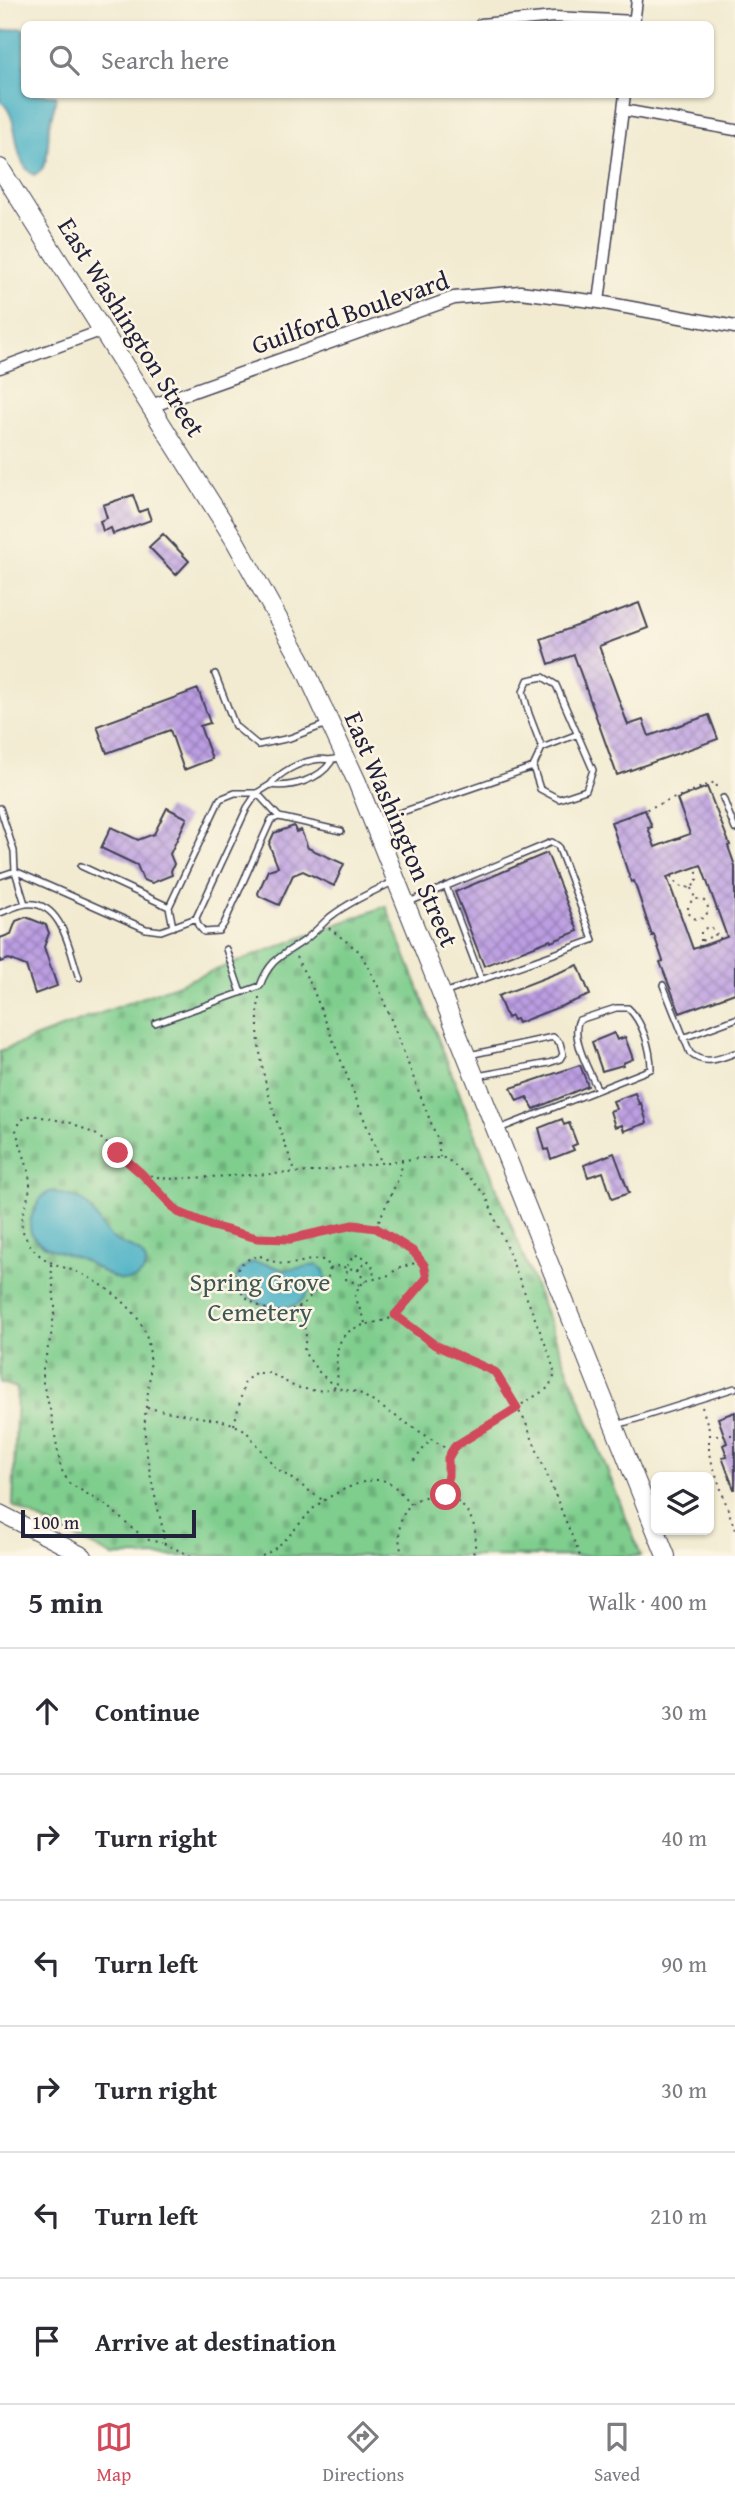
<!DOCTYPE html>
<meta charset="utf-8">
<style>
:root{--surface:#fff;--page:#f7f7f7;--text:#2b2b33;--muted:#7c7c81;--line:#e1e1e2;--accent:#d1495b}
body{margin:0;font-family:"Gentium Book Plus",serif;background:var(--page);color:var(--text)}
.controls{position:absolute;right:21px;bottom:21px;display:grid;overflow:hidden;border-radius:10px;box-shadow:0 2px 5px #0004}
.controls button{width:63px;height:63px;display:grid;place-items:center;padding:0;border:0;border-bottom:2px solid var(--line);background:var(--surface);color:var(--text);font:35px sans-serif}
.scale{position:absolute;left:21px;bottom:18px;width:175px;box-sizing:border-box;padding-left:7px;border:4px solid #22223b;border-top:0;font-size:19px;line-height:24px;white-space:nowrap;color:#22223b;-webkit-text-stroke:5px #fcf5e5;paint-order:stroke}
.stop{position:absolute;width:21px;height:21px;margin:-16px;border:5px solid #d1495b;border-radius:50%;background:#fff}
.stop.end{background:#d1495b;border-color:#fff;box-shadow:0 2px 7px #0008}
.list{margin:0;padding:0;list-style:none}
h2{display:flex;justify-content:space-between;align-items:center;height:91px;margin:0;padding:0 28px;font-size:30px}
h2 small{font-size:23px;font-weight:400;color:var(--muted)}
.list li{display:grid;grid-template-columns:46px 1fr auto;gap:21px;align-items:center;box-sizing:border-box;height:126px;padding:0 28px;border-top:2px solid var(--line)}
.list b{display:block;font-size:26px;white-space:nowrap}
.list em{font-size:23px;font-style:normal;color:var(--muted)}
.icon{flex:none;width:38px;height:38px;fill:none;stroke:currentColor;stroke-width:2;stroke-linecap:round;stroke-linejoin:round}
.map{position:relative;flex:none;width:735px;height:1556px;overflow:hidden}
.search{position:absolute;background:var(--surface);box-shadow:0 2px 5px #0004;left:21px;right:21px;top:21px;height:77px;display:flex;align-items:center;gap:18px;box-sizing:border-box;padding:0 24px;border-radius:10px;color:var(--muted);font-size:26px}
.sheet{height:847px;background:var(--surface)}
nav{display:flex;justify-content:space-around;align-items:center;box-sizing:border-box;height:98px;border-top:2px solid var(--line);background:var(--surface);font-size:19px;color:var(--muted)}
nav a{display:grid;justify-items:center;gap:4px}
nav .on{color:var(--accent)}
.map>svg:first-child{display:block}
</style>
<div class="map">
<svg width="735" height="1556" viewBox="0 0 735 1556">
<defs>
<pattern id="cemetery-stones" width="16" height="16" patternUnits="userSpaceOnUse" patternTransform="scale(1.75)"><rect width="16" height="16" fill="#7fce8e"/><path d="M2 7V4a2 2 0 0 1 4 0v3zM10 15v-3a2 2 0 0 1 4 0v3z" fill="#6db17b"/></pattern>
<pattern id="building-cross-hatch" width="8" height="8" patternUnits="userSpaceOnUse" patternTransform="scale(1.75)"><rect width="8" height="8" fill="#bb9de2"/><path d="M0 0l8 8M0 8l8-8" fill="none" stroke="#9880b8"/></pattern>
</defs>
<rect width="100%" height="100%" fill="#fcf5e5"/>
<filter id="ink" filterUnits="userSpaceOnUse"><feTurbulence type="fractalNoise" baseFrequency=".0143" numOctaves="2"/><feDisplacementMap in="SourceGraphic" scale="14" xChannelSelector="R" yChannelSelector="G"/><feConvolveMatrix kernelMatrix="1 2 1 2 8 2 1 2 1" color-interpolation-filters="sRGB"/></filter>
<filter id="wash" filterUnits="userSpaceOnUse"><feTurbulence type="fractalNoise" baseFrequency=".00686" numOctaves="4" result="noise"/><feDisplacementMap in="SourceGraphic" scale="28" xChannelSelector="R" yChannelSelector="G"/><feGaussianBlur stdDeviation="1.57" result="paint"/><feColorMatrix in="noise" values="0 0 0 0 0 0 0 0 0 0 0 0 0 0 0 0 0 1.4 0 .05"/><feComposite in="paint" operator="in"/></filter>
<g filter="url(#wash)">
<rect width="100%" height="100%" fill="#f2ebd1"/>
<!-- cemetery -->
<path fill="url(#cemetery-stones)" stroke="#507864" stroke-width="2" d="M386,906L641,1556H112L13,1506L17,1388L0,1383V1051Z"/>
<!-- water -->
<path fill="#46b0c4" stroke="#346980" stroke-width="2" d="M20,28L24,29V94L56,95C56,107 50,117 49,128C47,143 51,168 34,175C9,161 23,117 0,101V31Z
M53,1191C64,1196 74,1195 84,1202C96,1212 100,1228 111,1237C124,1248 139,1245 146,1262C146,1268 145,1272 139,1276C122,1290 97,1266 81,1259C59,1250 15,1246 35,1209C39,1200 43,1193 53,1191Z
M253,1262L267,1264L284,1270L317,1265L324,1270L326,1279C322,1284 317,1283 312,1287C305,1294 304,1302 293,1306C269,1317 207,1281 253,1262Z"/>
<g id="blocks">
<!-- building -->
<path fill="url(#building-cross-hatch)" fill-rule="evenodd" d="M133,495L139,512L147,509L151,520L113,534L111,528L103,531L100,521L107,518L103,505Z
M163,534L189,561L176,575L149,547Z
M639,603L648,628L599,646L628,725L643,720L649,736L709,715L718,739L617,775L574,655L549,664L541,639Z
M198,689L210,723L200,726L212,759L184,770L170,730L107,753L97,726Z
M707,787L730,845L728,846L735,866V993L680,1013L660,962L663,961L654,935L652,936L634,881L631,882L611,822L645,810L652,827L648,828L655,847L690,834L677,799ZM701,865L727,937L693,949L667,877Z
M167,808L187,818L170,854L174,864L171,871L172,875L152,883L143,880L137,865L101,848L111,827L138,840L154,834Z
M294,826L296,832L301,830L308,848L344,864L334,886L303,871L293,875L279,905L259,896L258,893L268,870L278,867L269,844L274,833Z
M547,853L578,931L551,942L550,940L484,966L455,892Z
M26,917L46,925L49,933L44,947L57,986L35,994L26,966L9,959L0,962V938L11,934L16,921Z
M578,965L590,995L518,1023L516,1019L513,1020L511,1016L507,1018L498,996Z
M614,1033L617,1040L625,1037L633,1059L623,1063V1065L602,1071L592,1042Z
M580,1065L588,1086L534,1109L527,1097L517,1101L511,1088Z
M635,1093L639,1104L641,1103L647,1123L624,1131L622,1125L615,1127L610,1111L616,1109L613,1101Z
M562,1119L564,1125L569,1123L577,1144L572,1146L574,1150L551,1159L548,1149L545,1150L539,1128Z
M614,1153L629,1193L612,1199L603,1172L588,1177L584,1165Z
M735,1412V1489H734L722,1457L727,1456L723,1445L727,1443L718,1418Z"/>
</g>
</g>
<g filter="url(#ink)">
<use href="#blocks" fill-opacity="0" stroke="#414052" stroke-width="2"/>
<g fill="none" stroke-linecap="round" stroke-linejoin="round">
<!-- service casing -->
<g stroke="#414052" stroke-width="8">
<path id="service" d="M215,674L235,726L258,745L290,738L327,724
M542,748L578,734
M331,762C319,780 291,788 270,785C280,772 298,763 314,760C326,757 328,763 342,757
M270,785L257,793L247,808L196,918L198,925L204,932L219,931L224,924L271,820L279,817L341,831
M723,798L735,829
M0,808L14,851L15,871L146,929L161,931L196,918
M376,821L533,767L540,789L559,799L586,790L593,770L556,685L543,677L528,680L523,692L529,714L542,748L533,767
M81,866L169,907
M0,876L15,871L25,904
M446,886L481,979
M409,902L552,842L558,846L593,940L444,993
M0,913C8,910 18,905 26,904C63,900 70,953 79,978
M173,927L169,907L220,799L235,793H257L279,817
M226,949L241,993
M663,985L690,1053C705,1066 718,1059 735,1053
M155,1023L260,986C270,958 284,955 305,940C314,933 322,924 330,917C349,902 372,892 393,882
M683,1038L735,1019
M469,1055L553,1037L560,1043L563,1054L560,1059L549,1063L477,1076
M499,1129L651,1069C651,1049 643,1022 628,1008H616L579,1020C570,1037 590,1073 598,1090
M617,1425L735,1388"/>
</g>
<!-- minor casing -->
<g stroke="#414052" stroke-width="13">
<path id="minor" d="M481,24L554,17L635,21
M634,24L637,0
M623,110L735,130
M599,302L625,94
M0,368L103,330"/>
</g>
<!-- tertiary casing -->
<g stroke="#414052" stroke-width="15">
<path id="tertiary" d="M151,406L454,298L520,292L599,302L735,327"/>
</g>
<!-- primary casing -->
<g stroke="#414052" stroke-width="18">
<path id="primary" d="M0,1513L84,1556"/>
</g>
<!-- trunk casing -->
<g stroke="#414052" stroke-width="20">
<path id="trunk" d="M0,168L234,539L300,658L357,782L666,1556"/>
</g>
<!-- path -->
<path stroke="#414052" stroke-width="2" stroke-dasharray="2 5" stroke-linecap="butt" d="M627,817L715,782L719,791
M671,876L678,886L691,888L697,882V867
M691,888L695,898
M688 909a10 10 0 1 1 20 0a10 10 0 1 1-20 0Z
M329,928L360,952L378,986L438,1141L440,1157
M701,941V932L706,928H712L717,934
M699,947L701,941L717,934L721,939
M296,957L312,987L381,1162
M259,997C253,1061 273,1113 295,1171
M143,1175L178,1212L212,1226L257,1238L290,1239L353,1225L376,1228L414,1252L424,1265L427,1278C418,1289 407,1308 395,1316C377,1326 347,1321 339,1345C334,1360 340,1373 336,1388L318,1371L304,1352L306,1334L299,1307
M376,1227L401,1173L402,1161
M260,1256C270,1260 279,1265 289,1264C302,1263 310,1258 324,1260L330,1266C328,1284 325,1281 314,1292C309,1297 305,1304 298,1307C275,1320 244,1302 234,1282C237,1265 243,1259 260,1256Z
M51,1264L55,1307L51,1336L43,1367V1384L51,1413L61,1469L69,1483L109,1507L130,1527L149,1540L162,1543
M330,1269L338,1266L358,1270L365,1282
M358,1270L366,1261
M360,1285L346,1279C347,1267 347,1259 359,1254C370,1262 375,1264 373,1278
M396,1316L435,1345L495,1372L525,1421L580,1556
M365,1323L355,1296L359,1286L366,1281L387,1276L397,1269L421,1261
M702,1407L709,1429V1454L735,1530
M147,1408L228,1422L245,1430L276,1468L324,1501
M234,1425L245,1381L255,1373H270L295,1387L316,1391L336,1388L358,1392L450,1451
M709,1435H735
M414,1461L430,1440
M191,1556L163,1543L164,1535C157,1502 147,1469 145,1436C142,1400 159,1367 144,1330C134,1306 105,1285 82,1274C58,1264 40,1264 26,1238C14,1218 31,1202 30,1182C28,1164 21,1148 16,1131L21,1120L32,1115L72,1123L97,1135L142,1174L168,1179L312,1172L419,1158H446L470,1178L486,1196L550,1356L555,1375L548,1388L455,1446C446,1461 447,1478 441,1496
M262,1556C284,1546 297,1525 314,1508C327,1496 370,1473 388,1482C397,1487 404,1497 411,1505
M403,1556C394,1533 400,1498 431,1496C435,1496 443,1494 447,1496C471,1505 482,1534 472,1556"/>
<!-- service -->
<use href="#service" stroke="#fff" stroke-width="5"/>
<!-- minor -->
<use href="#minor" stroke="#fff" stroke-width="10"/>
<!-- tertiary -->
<use href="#tertiary" stroke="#fff" stroke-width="12"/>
<!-- primary -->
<use href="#primary" stroke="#fff" stroke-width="16"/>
<!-- trunk -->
<use href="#trunk" stroke="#fff" stroke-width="18"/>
</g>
</g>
<g fill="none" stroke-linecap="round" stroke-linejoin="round" filter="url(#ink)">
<!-- route -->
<path stroke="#d1495b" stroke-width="9" d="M118,1153L142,1174L178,1212L212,1226L257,1238L290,1239L353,1225L376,1228L414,1252L424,1265L427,1278L395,1315L435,1345L495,1372L517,1408L455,1446L448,1458V1476L441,1496L446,1495"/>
</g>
<g text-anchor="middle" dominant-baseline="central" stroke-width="5" stroke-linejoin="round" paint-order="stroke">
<!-- street labels -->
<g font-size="26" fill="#22223b" stroke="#fcf5e5">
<text transform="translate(350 312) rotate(-19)">Guilford Boulevard</text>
<text transform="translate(132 327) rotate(58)">East Washington Street</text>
<text transform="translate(402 829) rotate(67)">East Washington Street</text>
</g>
<!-- park labels -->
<g font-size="26" fill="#3e5654" stroke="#fcf5e5">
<text x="260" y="1281">Spring Grove<tspan x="260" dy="30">Cemetery</tspan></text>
</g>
</g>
</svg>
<div class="controls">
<button><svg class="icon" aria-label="layers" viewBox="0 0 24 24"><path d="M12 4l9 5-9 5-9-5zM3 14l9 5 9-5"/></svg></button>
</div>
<div class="scale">100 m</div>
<div class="stop" style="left:446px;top:1495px"></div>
<div class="stop end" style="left:118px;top:1153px"></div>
<div class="search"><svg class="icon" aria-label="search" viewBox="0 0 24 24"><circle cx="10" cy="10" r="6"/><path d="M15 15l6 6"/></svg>Search here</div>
</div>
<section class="sheet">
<h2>5 min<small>Walk · 400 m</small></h2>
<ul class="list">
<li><svg class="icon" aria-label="ahead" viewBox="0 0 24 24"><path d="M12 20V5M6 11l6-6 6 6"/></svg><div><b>Continue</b></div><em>30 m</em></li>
<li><svg class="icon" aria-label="right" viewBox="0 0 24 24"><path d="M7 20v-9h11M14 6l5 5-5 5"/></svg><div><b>Turn right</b></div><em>40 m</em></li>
<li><svg class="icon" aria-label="left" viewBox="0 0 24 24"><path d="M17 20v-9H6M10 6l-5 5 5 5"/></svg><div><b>Turn left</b></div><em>90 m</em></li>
<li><svg class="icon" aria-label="right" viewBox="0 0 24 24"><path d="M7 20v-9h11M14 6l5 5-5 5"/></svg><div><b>Turn right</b></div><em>30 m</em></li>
<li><svg class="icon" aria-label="left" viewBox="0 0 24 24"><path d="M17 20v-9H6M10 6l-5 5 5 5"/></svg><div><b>Turn left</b></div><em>210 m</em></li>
<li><svg class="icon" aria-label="arrive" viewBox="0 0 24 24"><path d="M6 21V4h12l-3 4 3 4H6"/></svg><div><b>Arrive at destination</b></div></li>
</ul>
</section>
<nav>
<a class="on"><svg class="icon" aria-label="map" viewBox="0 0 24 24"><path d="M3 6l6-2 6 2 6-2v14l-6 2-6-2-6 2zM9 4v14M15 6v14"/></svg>Map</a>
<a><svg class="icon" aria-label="directions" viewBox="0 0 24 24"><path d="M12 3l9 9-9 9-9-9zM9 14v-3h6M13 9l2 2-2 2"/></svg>Directions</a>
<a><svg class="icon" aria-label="saved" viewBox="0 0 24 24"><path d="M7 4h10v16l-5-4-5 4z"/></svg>Saved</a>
</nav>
